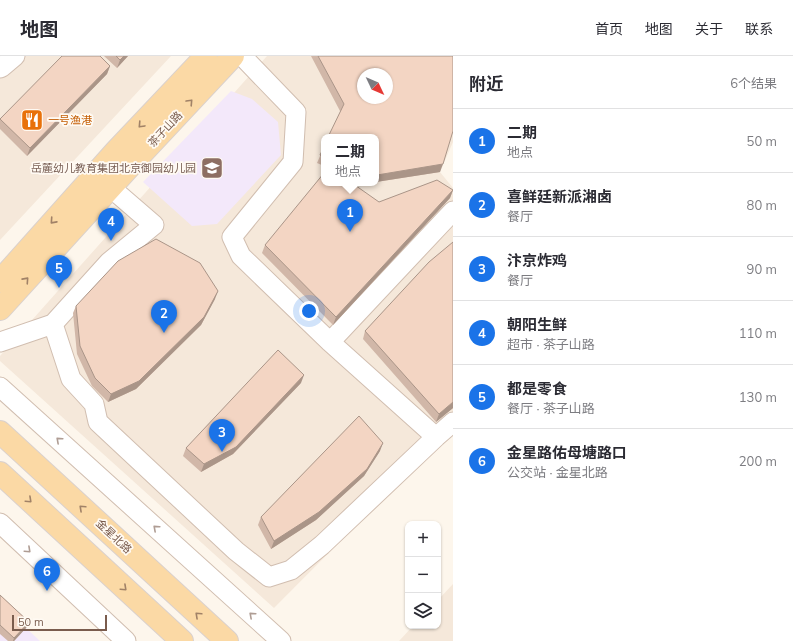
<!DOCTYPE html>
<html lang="zh">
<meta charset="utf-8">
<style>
:root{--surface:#fff;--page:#f2f2f3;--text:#2b2b33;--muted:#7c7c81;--line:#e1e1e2;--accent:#1a73e8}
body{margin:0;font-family:Mulish,"Noto Sans SC",sans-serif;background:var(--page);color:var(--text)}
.controls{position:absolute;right:12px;bottom:12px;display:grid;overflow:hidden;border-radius:8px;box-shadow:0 1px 3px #0004}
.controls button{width:36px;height:36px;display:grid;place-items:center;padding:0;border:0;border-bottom:1px solid var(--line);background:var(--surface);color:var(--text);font:20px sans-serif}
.compass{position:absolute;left:357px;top:12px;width:36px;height:36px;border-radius:50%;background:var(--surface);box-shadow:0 1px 3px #0004;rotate:134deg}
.scale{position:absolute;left:12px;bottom:10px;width:95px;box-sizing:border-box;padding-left:4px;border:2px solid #7a5c4d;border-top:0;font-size:11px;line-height:14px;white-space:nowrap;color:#7a5c4d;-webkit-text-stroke:3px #fffaf3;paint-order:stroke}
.you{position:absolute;left:309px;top:255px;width:14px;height:14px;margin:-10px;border:3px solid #fff;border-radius:50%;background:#1a73e8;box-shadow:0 0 0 6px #1a73e833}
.badge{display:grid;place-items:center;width:26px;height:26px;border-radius:50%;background:var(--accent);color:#fff;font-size:13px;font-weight:700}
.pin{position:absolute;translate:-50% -33px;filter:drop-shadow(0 1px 2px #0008)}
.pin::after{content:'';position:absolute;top:21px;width:14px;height:12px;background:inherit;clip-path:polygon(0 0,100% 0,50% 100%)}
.popup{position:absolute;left:321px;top:78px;width:58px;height:52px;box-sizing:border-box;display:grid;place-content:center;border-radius:8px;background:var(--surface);filter:drop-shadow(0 1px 3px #0005);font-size:13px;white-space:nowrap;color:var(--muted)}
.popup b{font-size:15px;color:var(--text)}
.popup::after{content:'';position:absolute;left:50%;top:100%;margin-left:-8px;border:8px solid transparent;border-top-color:var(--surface)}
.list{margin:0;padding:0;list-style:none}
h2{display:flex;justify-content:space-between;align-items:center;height:52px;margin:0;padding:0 16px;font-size:17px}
h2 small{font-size:13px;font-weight:400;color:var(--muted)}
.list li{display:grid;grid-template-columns:26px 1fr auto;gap:12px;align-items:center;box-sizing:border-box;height:64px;padding:0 16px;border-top:1px solid var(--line)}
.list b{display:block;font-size:15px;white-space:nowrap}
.list p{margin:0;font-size:13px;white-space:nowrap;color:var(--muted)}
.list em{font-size:13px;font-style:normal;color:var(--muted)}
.icon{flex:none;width:22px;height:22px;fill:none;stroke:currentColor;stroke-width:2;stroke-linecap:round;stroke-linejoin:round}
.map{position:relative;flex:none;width:453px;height:585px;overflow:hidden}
header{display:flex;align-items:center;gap:24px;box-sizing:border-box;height:56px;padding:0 20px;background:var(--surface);border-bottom:1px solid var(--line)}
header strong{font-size:19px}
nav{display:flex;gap:22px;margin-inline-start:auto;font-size:14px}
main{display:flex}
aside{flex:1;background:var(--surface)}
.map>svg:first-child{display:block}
</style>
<header>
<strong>地图</strong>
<nav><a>首页</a><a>地图</a><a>关于</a><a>联系</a></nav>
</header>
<main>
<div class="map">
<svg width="453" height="585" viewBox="0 0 453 585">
<rect width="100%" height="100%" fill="#fdf6ec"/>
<!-- residential -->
<path fill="#f5e8da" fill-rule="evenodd" d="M0,0H171L0,184Z
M267,0H453V86L440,116L453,132V372L274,552L0,305V300ZM363,18H387V42H363ZM324,81H376V127H324Z
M453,528V585H399L413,570H438V544Z"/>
<!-- education -->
<path fill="#f3e8fa" d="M231,35L252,43L278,66L281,99L217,168L192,170L143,126Z
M0,547L26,572L40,585H0Z"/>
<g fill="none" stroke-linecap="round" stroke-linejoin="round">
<!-- minor casing -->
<g stroke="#d1beb0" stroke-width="21">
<path id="minor" d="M242,0L296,56L293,106L232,181L241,200L330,286L436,381L453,366
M0,12L2,11L15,0
M110,131L154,169L109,206L53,268L71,323L94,348L98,366L236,495L269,521L291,514L322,489L436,381
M0,286L53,268
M330,286L453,155
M0,331L281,585
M0,467L126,585"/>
</g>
<!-- major casing -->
<g stroke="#dad1cd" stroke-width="24">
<path id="major" d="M0,225L116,95L206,0
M0,253L131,109L233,0
M0,376L227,585
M0,417L182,585"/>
</g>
<!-- minor -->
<use href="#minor" stroke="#fff" stroke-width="19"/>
<!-- major -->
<use href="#major" stroke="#fbd9a5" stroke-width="22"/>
</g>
<!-- wall -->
<path fill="#d1b7a8" d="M104,0H128L117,12Z
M311,0H453L440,116L376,126V81L340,55Z
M110,10L107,18L27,100L0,73V63Z
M324,91V110L317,107Z
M453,134L450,142L333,269L262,197L265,189L379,146Z
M215,243L201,269L136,333L108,346L92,330L77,298L73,257L76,250Z
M365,275L453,352L436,366L363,283Z
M301,327L233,398L201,416L183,400L186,392Z
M380,395L364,420L316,464L271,493L258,469L261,461Z
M0,539L29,566L26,572L14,585H8L0,578Z"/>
<!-- shaded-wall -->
<path fill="#aa9588" d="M124,0H128L117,12L120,4Z
M110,10L107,18L27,100L30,92Z
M443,108L440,116L376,126L377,119Z
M453,134L450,142L333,269L336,261Z
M218,235L215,243L201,269L136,333L108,346L111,338Z
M304,319L301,327L233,398L201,416L204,408Z
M453,346V352L436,366L439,358Z
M383,387L380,395L364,420L316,464L271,493L274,485Z
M29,566L26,572L14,585H13L14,582Z"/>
<!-- building -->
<path fill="#f3d5c3" stroke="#aa9588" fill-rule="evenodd" d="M62,0H100L110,10L30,92L0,63Z
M116,0H124L120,4Z
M318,0H453V75L443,108L377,119H376V81H328L344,48ZM363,18H387V42H363Z
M324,91V101L320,99Z
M324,117V127H352L379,146L437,124L453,134L336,261L265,189Z
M156,183L200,207L218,235L204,261L139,325L111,338L95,322L80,290L76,250L118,205Z
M453,186V346L439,358L365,275L429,206Z
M278,294L304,319L236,391L204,408L186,392Z
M359,360L383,387L367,413L319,456L274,485L261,461Z
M0,539L29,566L14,582L0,569Z"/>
<!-- one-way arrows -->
<defs><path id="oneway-chevron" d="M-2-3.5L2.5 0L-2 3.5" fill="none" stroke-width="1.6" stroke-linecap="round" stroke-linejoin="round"/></defs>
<g stroke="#a18267">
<use href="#oneway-chevron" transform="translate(190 46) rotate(-47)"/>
<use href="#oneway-chevron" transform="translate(141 69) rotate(133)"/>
<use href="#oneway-chevron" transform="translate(53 165) rotate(132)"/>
<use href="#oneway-chevron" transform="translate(26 224) rotate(-48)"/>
<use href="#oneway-chevron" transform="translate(29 444) rotate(43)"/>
<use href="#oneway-chevron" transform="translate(82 452) rotate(-137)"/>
<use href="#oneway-chevron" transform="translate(124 532) rotate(43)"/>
<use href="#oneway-chevron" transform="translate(198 559) rotate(-137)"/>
</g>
<g stroke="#af9d94">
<use href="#oneway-chevron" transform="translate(59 384) rotate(-138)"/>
<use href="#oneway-chevron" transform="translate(156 472) rotate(-138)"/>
<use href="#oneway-chevron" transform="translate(28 494) rotate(43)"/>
<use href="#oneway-chevron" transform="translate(252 559) rotate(-138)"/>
</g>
<!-- icons -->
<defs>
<g id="restaurant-square" transform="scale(1.15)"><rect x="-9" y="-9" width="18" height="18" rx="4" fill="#e8710a" stroke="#fffaf3"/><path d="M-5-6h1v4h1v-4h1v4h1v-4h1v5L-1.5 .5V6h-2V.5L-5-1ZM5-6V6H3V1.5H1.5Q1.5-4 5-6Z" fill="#fff"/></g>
<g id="school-square" transform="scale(1.15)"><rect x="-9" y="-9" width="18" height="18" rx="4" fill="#8d6e63" stroke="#fffaf3"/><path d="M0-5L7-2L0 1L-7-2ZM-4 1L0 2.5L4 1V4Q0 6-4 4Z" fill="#fff"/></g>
</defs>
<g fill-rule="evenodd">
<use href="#restaurant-square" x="32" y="64"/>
<use href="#school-square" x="212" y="112"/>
</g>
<g text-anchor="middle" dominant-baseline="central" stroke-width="3.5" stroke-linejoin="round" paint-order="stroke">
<!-- food labels -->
<g font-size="11" fill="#c56008" stroke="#fffaf3" text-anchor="start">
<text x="48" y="64">一号渔港</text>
</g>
<!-- street labels -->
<g font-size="11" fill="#7a5c4d" stroke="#fffaf3">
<text transform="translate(165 73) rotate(-47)">茶子山路</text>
<text transform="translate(114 480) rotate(43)">金星北路</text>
</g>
<!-- education labels -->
<g font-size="11" fill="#785e54" stroke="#fffaf3" text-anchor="end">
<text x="196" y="112">岳麓幼儿教育集团北京御园幼儿园</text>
</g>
</g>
</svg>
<div class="controls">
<button>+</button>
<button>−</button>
<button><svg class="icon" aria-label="layers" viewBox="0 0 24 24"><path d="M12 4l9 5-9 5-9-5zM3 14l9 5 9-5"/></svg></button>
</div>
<svg class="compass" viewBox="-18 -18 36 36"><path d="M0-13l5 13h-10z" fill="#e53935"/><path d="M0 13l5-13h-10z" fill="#7c7c81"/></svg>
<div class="scale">50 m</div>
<div class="you"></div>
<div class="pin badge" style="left:350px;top:176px">1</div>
<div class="popup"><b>二期</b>地点</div>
<div class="pin badge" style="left:164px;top:277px">2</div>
<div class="pin badge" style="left:222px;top:396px">3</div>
<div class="pin badge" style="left:111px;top:185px">4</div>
<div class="pin badge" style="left:59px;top:232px">5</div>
<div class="pin badge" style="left:47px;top:535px">6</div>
</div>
<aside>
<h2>附近<small>6个结果</small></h2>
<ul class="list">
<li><span class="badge">1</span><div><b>二期</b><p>地点</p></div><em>50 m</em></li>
<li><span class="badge">2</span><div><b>喜鲜廷新派湘卤</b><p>餐厅</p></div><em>80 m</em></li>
<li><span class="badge">3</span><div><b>汴京炸鸡</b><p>餐厅</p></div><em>90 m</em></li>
<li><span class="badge">4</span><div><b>朝阳生鲜</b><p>超市 · 茶子山路</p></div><em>110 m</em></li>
<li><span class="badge">5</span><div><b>都是零食</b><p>餐厅 · 茶子山路</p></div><em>130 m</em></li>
<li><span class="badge">6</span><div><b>金星路佑母塘路口</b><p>公交站 · 金星北路</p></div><em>200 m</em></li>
</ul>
</aside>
</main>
